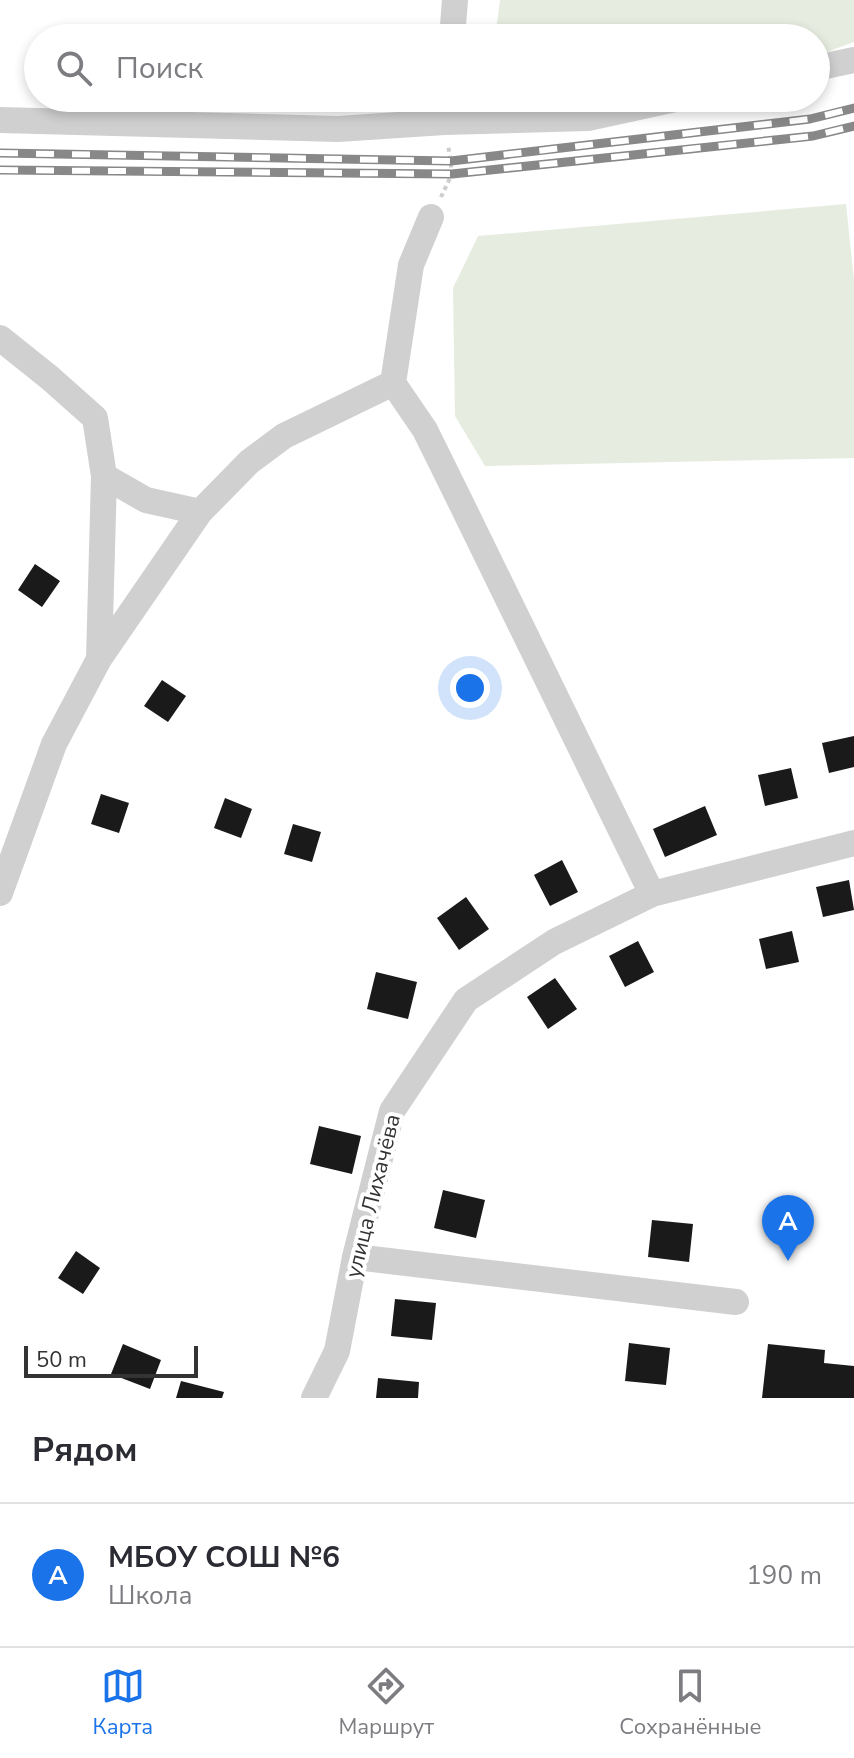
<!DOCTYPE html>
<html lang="ru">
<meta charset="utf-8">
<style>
:root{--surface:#fff;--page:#f7f7f7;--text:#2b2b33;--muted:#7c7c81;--line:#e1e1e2;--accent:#1a73e8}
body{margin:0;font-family:"Nunito Sans",sans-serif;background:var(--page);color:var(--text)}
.scale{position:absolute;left:24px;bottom:20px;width:174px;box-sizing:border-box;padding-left:8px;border:4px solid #333;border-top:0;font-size:22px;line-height:28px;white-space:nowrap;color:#333;-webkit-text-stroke:6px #fff;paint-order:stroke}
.you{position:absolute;left:470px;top:688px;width:28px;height:28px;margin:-20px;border:6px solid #fff;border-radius:50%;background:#1a73e8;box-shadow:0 0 0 12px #1a73e833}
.badge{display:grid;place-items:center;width:52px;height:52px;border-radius:50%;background:var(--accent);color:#fff;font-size:26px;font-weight:700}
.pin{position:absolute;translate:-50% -66px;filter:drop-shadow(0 2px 4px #0008)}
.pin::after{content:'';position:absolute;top:42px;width:28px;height:24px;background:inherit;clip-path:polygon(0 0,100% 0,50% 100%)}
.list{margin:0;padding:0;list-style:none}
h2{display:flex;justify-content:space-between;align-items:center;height:104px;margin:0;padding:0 32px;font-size:34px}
h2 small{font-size:26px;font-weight:400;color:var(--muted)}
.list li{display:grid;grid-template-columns:52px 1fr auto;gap:24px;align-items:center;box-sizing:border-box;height:144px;padding:0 32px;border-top:2px solid var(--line)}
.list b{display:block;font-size:30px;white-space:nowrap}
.list p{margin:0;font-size:26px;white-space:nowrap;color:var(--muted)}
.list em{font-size:26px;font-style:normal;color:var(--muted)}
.icon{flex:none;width:44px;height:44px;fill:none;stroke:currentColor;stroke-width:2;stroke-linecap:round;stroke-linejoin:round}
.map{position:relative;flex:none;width:854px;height:1398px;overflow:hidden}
.search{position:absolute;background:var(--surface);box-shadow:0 4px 12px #0003;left:24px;right:24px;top:24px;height:88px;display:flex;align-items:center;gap:20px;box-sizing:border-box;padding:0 28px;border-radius:44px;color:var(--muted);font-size:30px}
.sheet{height:248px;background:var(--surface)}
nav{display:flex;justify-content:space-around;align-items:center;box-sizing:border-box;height:112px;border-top:2px solid var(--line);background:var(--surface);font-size:22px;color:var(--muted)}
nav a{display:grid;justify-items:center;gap:4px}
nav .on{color:var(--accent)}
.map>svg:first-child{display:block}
</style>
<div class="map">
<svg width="854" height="1398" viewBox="0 0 854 1398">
<rect width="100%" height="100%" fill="#fff"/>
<!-- green -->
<path fill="#e6ecdf" d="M500,0H854V42L816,56V38H495Z
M846,204L854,280V458L485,466L455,416L453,288L478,236Z"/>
<!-- building -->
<path fill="#1a1a1a" d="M35,564L60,581L42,607L18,590Z
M162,680L186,696L168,722L144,706Z
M854,736V767L829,773L822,743Z
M791,768L798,798L765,806L758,775Z
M101,794L129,803L119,833L91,824Z
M225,798L252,809L241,838L214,828Z
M705,806L717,835L665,857L653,829Z
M293,824L321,832L312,862L284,854Z
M562,860L578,892L550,906L534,875Z
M849,880L854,910L823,917L816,887Z
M466,897L489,929L459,950L437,918Z
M792,931L799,962L766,969L759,939Z
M638,941L654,972L625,987L609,956Z
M376,972L417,982L408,1019L367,1009Z
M555,978L577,1009L548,1029L527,997Z
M319,1126L361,1136L352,1174L310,1164Z
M443,1190L485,1200L476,1238L434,1228Z
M652,1220L693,1224L689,1262L648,1257Z
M76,1251L100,1268L83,1294L58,1278Z
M395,1299L436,1303L432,1340L391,1336Z
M629,1343L670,1348L666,1385L625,1381Z
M123,1344L161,1360L150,1389L111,1374Z
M768,1344L825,1350L824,1363L854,1366V1398H762Z
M378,1378L419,1382L418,1398H376Z
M181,1381L224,1392L222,1398H176Z"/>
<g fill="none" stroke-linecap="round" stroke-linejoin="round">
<!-- path -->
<path stroke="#cdcdcd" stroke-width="4" stroke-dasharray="4 4" stroke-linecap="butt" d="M441,197L452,174L448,144"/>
<!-- street -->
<path stroke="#d0d0d0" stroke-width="26" d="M452,38L455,0
M816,68L854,60
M0,120L338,129L444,122L588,118L680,98
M444,122L446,98
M431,217L411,265L393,383L425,430L462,505L652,894
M0,338L50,378L95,418L104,476L99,659
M104,476L146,500L200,512
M0,893L54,744L99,659L200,512L249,462L284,436L393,383
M355,1257L736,1302
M314,1398L337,1351L355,1257L392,1111L466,1000L554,942L652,894L854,843"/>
<!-- rail casing -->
<g stroke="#888" stroke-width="9">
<path id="rail" d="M0,153L451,161L810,119L854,108
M0,170L452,174L813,136L854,126"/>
</g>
<!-- rail -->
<use href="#rail" stroke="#fff" stroke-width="6" stroke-dasharray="18" stroke-linecap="butt"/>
</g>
<g text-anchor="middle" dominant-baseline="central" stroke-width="8" stroke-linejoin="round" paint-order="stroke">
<!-- street labels -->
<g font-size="22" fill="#333" stroke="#fff">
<text transform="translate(373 1196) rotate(-76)">улица Лихачёва</text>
</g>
</g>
</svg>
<div class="scale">50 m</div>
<div class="you"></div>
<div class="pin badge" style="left:788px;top:1261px">A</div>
<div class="search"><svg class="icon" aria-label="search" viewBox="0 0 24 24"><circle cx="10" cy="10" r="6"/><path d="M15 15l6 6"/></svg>Поиск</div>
</div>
<section class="sheet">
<h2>Рядом<small></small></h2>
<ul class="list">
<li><span class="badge">A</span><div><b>МБОУ СОШ №6</b><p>Школа</p></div><em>190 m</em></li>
</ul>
</section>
<nav>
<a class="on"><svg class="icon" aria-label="map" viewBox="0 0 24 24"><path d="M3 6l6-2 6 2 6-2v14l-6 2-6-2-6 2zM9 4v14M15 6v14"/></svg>Карта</a>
<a><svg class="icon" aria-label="directions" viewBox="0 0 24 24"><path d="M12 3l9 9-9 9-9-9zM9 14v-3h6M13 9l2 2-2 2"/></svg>Маршрут</a>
<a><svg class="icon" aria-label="saved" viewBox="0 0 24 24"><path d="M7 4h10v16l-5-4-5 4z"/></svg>Сохранённые</a>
</nav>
